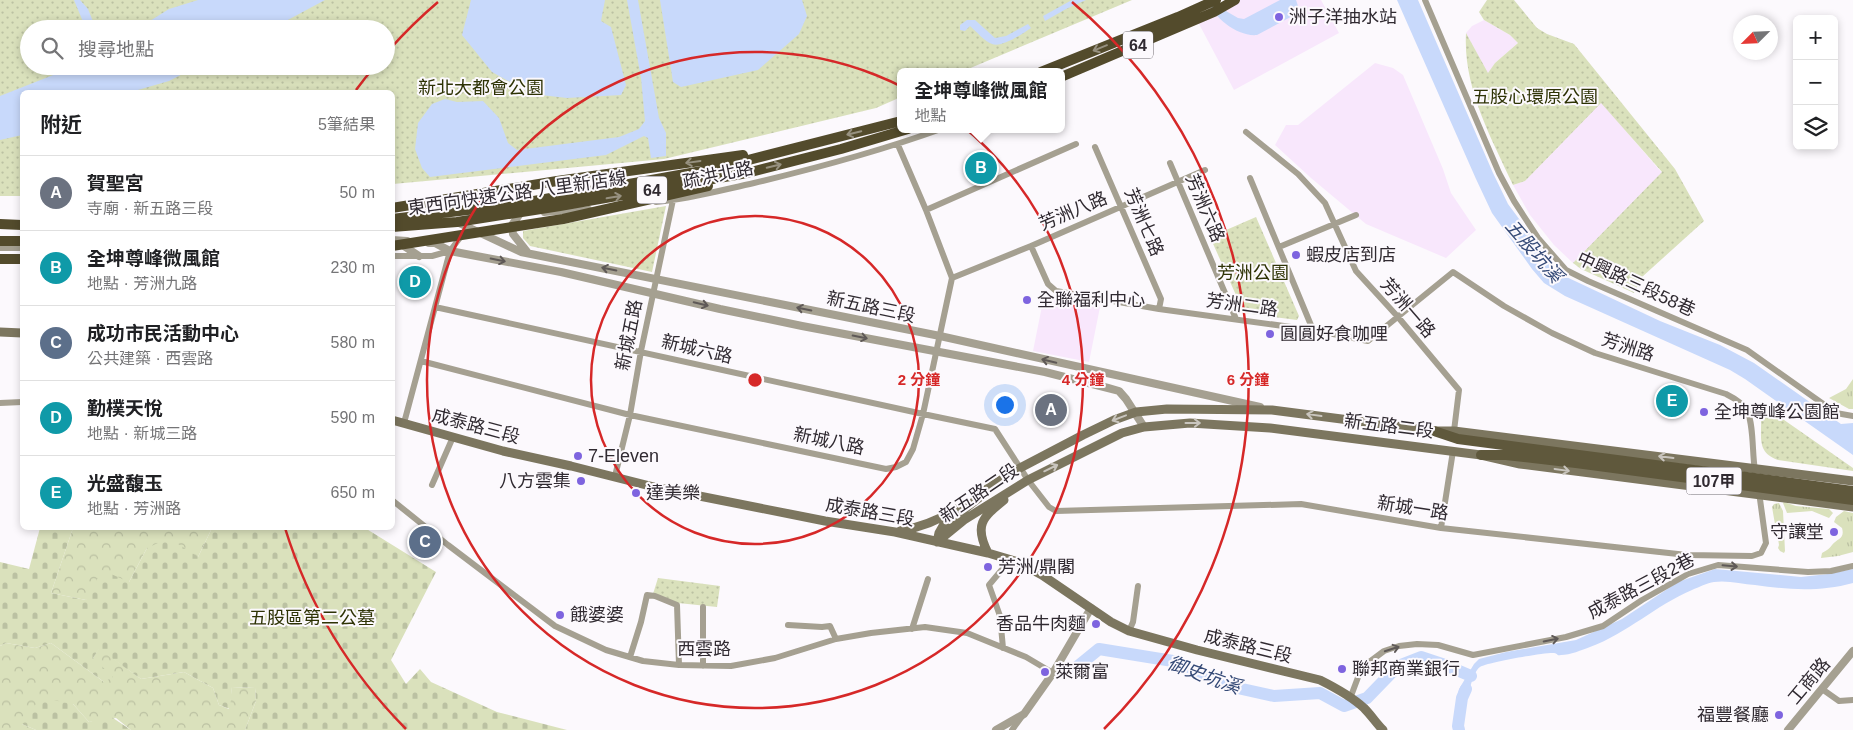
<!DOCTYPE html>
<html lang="zh-TW">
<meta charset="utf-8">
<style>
:root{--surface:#fff;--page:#f6f6f6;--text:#202124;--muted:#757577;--line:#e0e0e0;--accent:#ea580c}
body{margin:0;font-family:Helvetica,"Noto Sans TC",sans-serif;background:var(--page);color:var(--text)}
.controls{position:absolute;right:15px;top:15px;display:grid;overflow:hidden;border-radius:8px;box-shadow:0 2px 8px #0003}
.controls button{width:45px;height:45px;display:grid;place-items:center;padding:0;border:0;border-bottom:1px solid var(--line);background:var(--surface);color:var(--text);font:25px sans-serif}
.compass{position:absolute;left:1733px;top:15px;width:45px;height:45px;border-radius:50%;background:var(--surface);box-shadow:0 2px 8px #0003;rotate:246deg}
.you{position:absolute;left:1004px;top:404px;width:18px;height:18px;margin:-12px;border:4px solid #fff;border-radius:50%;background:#1a73e8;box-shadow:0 0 0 8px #1a73e833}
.badge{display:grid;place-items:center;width:32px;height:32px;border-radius:50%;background:var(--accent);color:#fff;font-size:16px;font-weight:700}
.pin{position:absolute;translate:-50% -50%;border:2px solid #fff;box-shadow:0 1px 5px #0006}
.popup{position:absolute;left:897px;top:68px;width:168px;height:65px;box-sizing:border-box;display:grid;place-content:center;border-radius:8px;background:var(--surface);filter:drop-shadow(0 1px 4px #0005);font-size:16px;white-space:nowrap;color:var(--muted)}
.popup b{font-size:19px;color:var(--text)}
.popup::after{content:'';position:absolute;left:50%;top:100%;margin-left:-10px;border:10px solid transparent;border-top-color:var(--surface)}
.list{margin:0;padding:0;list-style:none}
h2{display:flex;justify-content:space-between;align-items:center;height:65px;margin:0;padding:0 20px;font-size:21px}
h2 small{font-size:16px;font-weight:400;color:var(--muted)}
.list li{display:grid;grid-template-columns:32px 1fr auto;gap:15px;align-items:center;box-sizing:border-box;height:75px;padding:0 20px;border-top:1px solid var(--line)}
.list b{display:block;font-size:19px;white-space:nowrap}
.list p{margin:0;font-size:16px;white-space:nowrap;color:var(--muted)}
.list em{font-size:16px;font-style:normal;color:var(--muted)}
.icon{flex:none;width:28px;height:28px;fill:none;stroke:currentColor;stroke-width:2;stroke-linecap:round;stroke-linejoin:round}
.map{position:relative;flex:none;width:1853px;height:730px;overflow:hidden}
.search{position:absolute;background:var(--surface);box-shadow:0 2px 8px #0003;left:20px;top:20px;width:375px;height:55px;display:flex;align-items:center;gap:12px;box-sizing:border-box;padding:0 18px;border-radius:28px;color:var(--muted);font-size:19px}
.panel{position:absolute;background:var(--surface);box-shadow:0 2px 8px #0003;left:20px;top:90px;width:375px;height:440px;border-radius:8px}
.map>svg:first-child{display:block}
</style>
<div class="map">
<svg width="1853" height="730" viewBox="0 0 1853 730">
<defs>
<pattern id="grass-tufts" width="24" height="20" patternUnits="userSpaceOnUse" patternTransform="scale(1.25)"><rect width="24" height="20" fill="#dae1bc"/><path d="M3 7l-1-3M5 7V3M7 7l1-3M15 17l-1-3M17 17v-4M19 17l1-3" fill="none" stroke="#bbc1a2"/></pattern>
<pattern id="forest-crowns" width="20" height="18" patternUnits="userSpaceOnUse" patternTransform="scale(1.25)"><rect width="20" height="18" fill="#dae1bc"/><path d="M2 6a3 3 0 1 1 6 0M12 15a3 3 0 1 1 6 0" fill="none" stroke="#bbc1a2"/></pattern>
<pattern id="cemetery-stones" width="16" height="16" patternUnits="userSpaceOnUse" patternTransform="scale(1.25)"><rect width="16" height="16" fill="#dae1bc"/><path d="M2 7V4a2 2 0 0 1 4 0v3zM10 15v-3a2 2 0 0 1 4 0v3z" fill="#bbc1a2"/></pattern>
<pattern id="park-dots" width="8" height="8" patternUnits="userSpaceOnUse" patternTransform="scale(1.25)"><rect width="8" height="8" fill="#dae1bc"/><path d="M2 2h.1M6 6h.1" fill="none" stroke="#bbc1a2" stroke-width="1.8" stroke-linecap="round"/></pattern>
</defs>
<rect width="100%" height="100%" fill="#fcf9fd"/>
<!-- built -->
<path fill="#f8e7fc" d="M1238,0H1321L1339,33L1234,90L1198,22Z
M1484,20L1510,35L1518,43L1495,63L1488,74L1466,33L1472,26Z
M1375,63L1393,68L1403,75L1443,169L1451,193L1476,230L1446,258L1366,224L1311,178L1275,145L1286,125H1298Z
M1601,102L1662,173L1573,263L1554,245L1530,215L1513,185L1525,181Z
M1044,296L1100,307L1089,362L1033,351Z"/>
<!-- grass -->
<path fill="url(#grass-tufts)" d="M1853,379V409H1849L1829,398L1846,389Z
M1784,502L1796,506L1829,509L1833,513L1829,518L1812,511L1787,513L1783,503Z
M1779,503L1783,511L1785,551L1784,553L1780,551L1778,548L1779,545L1777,532L1776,530L1772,507L1774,504Z
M1844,511L1853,513V552L1838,556L1821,558L1822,553C1827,550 1828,550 1832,545C1838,538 1845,539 1842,528L1834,522L1836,517Z"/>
<!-- forest -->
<path fill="url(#forest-crowns)" d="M73,528H212L198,557L147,548L129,582L86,600L51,593Z
M6,643L35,648L51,643L104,682L93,658L99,648L141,679L184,672L213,688L219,705L229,709L232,687L255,688L256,701L245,730H131L116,718L89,722L73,704L22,724L36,730H0V646Z"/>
<!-- cemetery -->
<path fill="url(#cemetery-stones)" d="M40,528H73L51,593L86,600L102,570L129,582L147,548L169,538L198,557L212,528H365L436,572L391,660L406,684L420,669L431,682L497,712L567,730H245L256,701L255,688L232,687L230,709L219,705L213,688L184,672L141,679L99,649L93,658L113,677L104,682L51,643L35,648L6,643L0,646V562L29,569Z
M43,698L73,704L89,722L110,716L131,730H36L22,724L21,718Z"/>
<!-- park -->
<path fill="url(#park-dots)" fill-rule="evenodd" d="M0,0H1132L961,72H901V97L876,108L664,159L393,184L392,92H22V196H0ZM29,29H386V66H29Z
M1487,0H1514L1537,28L1547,34L1574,44L1675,169L1704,221L1642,277L1634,293L1581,269L1573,263L1662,172L1601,103L1525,181L1513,185C1491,137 1463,88 1466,33L1488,73L1495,63L1518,43L1510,35L1484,20L1479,12Z
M666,206L652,272L530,246L523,238V231Z
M1256,217L1299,316L1297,320L1244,313L1210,237Z
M1774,413L1853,468V471L1778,460C1756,452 1762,437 1761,417Z
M658,578L720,586L717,607L678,603L653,594Z"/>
<!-- water -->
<path fill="#c8d9fb" d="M74,0H80L88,9L96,29H86Z
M198,0H325L271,29H137L169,9Z
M471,0H605L601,21L611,27L626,85L621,95L567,98L532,94L492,72L462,35Z
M627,0H638L659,118L666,133V156L651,158L648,138L644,136L606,155L430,177L422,168L415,149L418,123L432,104L445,99L457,102L483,101L499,118L508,143L517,150L619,137L639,129L645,121L641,78Z
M660,0H802L807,16L799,34L758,70L681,87L673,82Z
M1072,0H1086L1066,9L1045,21L1043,16Z
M1207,0L1238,18L1244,19L1280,0H1296L1300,12L1257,35C1238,37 1214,18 1207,0Z
M1397,0H1418L1493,173L1508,204L1560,274L1660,321L1720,345L1754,363L1841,424L1853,423V455L1745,379L1730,370L1565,296L1544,283L1532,269L1492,213L1476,179Z
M967,20H975L995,38L1006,36L1028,24L1031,28C1022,34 1002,48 992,44C985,42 976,31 970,26L965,31L960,30V25Z
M76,66H198L169,81L131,92H22V135L0,140V96Z
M1715,569L1801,577L1828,574L1853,569V583C1820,592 1789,590 1755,585C1742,584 1727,580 1714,582C1707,583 1699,587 1692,590C1656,605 1628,633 1590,647C1582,650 1570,655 1561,655C1556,656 1559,654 1554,653C1545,652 1485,663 1480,667C1473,671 1468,696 1465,705L1456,702L1459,689L1474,664L1479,659L1506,652L1576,640L1622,619L1678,582Z"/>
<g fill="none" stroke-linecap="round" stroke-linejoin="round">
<!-- river -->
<path stroke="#c8d9fb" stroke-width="12" d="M1072,671L1099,649L1179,662L1224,685L1274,696L1320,693L1344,706L1367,698L1398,666L1421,657L1445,665L1471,676
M1459,730L1458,726L1462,698L1466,689"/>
<!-- minor -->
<path stroke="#a5a091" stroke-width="6" d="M1425,0L1499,173L1514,201L1538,238L1566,270L1588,281L1747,350L1836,413L1853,416
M1246,132L1298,174L1325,203L1356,271L1398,317L1459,390L1454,431
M1095,147L1161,299L1159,309
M1170,163L1236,319
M1250,178L1313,330
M656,202C689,199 722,190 754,183C817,168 880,151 941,129
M926,210L1076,144
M544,213L589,209
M1031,246L1048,284L1056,291L1159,309L1313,330L1368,341L1453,272L1504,306L1552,333L1595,353L1726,394C1734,398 1743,403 1747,411C1754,424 1752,455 1755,470
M1279,247L1356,215
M392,256H432L450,251L462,235
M952,278L1031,246L1205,170
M435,307L923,414L995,429L1028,480L1049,507L1056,511L1301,504L1441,528L1687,555L1752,556L1761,553L1766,543L1759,492
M421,361L630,415L886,469L896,467L906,462L913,449L923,414L952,278L926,210L898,145
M0,403L22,402
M404,423L450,251
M615,476L630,415L641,351L673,200
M432,485L453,437
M392,500L448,545L555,626L606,650L643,661L679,665L731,666L775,658L836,639L871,633L925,627L967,633L1026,657L1053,673
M1441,528L1453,451
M703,607V666
M788,625L822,627L830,626L836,639
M912,629L928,579
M1129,631L1133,622L1138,586
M1003,648L1000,616L989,585L1010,560
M630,657L641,622L647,595L655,596L677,605L679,665
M1822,689L1839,701L1853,700
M1351,696L1360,672L1368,663L1384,651L1399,646L1417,644L1438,645L1473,655L1566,637L1603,626L1642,600L1688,574L1718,565L1808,572L1831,571L1853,566
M1012,730L1023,715"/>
<!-- tertiary -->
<path stroke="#a5a091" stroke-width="8" d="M519,215L512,225L513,234L528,253
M459,223L521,252L940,336L1260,407
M392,240L407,241
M429,243H435L450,251L561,272L720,309L802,326L1045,372L1108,388L1119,391L1126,399L1144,427
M401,244L419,256
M0,247H22
M996,730L1024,714L1053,673L1091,608
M1788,730L1853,651"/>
<!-- secondary -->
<path stroke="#7c765f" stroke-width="9" d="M0,332L22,333
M392,420L503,451L571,466L654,487L825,521L895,532L988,553L1018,562L1042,575L1111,622L1129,631L1197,650L1320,680C1336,688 1351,696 1364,708C1371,715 1376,723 1383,730
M900,531C921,527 938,521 956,509
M937,542L939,533L943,526L980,497L988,488L1020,468L1083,435L1114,420L1136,412L1167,409L1272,410L1434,431H1454L1853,481
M937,542L964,520L1028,480L1122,433L1144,427L1190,423L1270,428L1481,455L1520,464L1853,507
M988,553C974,525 982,518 1004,500"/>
<!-- primary -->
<path stroke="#5f583c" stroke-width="10" d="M1434,431L1458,439L1853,491
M1481,455H1506L1576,463L1853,500"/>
<!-- trunk -->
<path stroke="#534b2c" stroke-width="10" d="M1041,72L1178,17L1216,0
M1061,77L1214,12L1235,0
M392,208L557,181L743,155
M392,219L517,204L713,169L901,121
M0,224L22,225
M392,227L457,222L560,206L747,173L841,149L908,129
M0,241H22
M392,246L563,219L708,186
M0,259H22"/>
</g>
<!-- one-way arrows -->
<defs><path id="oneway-shaft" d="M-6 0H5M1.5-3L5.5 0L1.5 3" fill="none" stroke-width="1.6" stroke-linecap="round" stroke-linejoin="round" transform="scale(1.25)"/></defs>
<g stroke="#979180">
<use href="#oneway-shaft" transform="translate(1100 48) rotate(158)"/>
<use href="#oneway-shaft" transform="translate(854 133) rotate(166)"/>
<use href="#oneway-shaft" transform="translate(693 162) rotate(172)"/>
<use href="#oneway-shaft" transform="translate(774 166) rotate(-14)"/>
<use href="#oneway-shaft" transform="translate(614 197) rotate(-10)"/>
</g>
<g stroke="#5f5957">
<use href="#oneway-shaft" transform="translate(498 260) rotate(11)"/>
<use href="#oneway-shaft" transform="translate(609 269) rotate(-168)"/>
<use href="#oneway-shaft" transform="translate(701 304) rotate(13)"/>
<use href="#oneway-shaft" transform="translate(804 309) rotate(-168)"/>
<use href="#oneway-shaft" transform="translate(860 337) rotate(11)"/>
<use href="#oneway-shaft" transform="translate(1049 361) rotate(-167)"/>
<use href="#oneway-shaft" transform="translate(1730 566) rotate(5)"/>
<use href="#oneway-shaft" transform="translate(1551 640) rotate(-11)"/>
<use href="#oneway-shaft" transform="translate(1392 649) rotate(-18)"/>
</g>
<g stroke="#c9c5be">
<use href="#oneway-shaft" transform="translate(1314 415) rotate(-172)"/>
<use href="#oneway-shaft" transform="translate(1119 418) rotate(159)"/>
<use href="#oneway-shaft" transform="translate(1193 423)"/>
<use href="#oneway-shaft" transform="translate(1666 457) rotate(-173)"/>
<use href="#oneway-shaft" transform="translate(1051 468) rotate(-26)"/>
<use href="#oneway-shaft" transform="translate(1562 470) rotate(8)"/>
</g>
<!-- distance rings -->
<g fill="none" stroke="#d62828" stroke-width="2.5">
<circle cx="755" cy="380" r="164"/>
<circle cx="755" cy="380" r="328"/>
<path d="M406 729A493 493 0 0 1 285 528M356 90A493 493 0 0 1 375 66M389 50A493 493 0 0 1 438 2M1072 2A493 493 0 0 1 1104 729"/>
</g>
<!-- markers -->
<g fill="#7e64df" stroke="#fcf9fd" stroke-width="2">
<circle cx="1279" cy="17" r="5"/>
<circle cx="1296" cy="255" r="5"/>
<circle cx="1027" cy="300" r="5"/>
<circle cx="1270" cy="334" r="5"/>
<circle cx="1704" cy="412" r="5"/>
<circle cx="578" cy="456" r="5"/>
<circle cx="581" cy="481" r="5"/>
<circle cx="636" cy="493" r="5"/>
<circle cx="1834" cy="532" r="5"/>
<circle cx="988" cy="567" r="5"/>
<circle cx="560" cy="615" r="5"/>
<circle cx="1096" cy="624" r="5"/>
<circle cx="1342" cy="669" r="5"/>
<circle cx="1045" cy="672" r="5"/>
<circle cx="1779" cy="715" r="5"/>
</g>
<g text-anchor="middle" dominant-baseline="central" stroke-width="4" stroke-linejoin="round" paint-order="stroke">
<!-- shield labels -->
<g fill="#fcf9fd" stroke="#6d686e" stroke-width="1">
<rect x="1123" y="31.5" width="30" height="27" rx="4"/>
<rect x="637" y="176.5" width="30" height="27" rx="4"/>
<rect x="1686.5" y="467.5" width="55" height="27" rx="4"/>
</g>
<g font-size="16" font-weight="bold" fill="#302a31">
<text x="1138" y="45">64</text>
<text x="652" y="190">64</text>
<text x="1714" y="481">107甲</text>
</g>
<!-- poi labels -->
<g font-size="18" fill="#302a31" stroke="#fcf9fd" text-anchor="start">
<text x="1289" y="17">洲子洋抽水站</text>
<text x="1306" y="255">蝦皮店到店</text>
<text x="1037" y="300">全聯福利中心</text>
<text x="1280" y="334">圓圓好食咖哩</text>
<text x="1714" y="412">全坤尊峰公園館</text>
<text x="588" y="456">7-Eleven</text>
<text x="571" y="481" text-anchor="end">八方雲集</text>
<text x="646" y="493">達美樂</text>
<text x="1824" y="532" text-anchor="end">守讓堂</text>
<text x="998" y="567">芳洲/鼎閣</text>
<text x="570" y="615">餓婆婆</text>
<text x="1086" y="624" text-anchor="end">香品牛肉麵</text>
<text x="1352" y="669">聯邦商業銀行</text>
<text x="1055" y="672">萊爾富</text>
<text x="1769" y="715" text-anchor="end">福豐餐廳</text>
</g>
<!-- park labels -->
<g font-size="18" fill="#2e3305" stroke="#fcf9fd">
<text x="481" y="88">新北大都會公園</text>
<text x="1535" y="97">五股心環原公園</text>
<text x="1253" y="273">芳洲公園</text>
<text x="312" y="618">五股區第二公墓</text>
</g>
<!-- street labels -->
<g font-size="18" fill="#302a31" stroke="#fcf9fd">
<text transform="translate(718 175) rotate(-12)">疏洪北路</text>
<text transform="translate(517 193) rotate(-8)">東西向快速公路 八里新店線</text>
<text transform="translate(1205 208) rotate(67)">芳洲六路</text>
<text transform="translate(1073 211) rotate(-23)">芳洲八路</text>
<text transform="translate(1144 222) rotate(67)">芳洲七路</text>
<text transform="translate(1636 284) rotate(25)">中興路三段58巷</text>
<text transform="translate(1242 305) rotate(8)">芳洲二路</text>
<text transform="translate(871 307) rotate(12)">新五路三段</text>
<text transform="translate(1408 308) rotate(49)">芳洲一路</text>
<text transform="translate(629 335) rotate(-79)">新城五路</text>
<text transform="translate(1628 347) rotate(18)">芳洲路</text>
<text transform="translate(697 349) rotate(13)">新城六路</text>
<text transform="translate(476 426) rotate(15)">成泰路三段</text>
<text transform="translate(1389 426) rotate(7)">新五路二段</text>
<text transform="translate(829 441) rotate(12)">新城八路</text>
<text transform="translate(979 493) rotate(-34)">新五路二段</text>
<text transform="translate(1413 508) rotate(9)">新城一路</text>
<text transform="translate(870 512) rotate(10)">成泰路三段</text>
<text transform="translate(1641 586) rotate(-28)">成泰路三段2巷</text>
<text transform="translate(1248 646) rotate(14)">成泰路三段</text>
<text x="704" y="649">西雲路</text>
<text transform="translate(1809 681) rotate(-50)">工商路</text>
</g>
<!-- water labels -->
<g font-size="19" font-style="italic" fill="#354a77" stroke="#fcf9fd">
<text transform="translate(1534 251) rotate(49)">五股坑溪</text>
<text transform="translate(1204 675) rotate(20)">御史坑溪</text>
</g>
</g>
<circle cx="755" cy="380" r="8" fill="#d62828" stroke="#fcf9fd" stroke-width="2.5"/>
<g font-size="15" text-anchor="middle" font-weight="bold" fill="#d62828" stroke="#fcf9fd" stroke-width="4" stroke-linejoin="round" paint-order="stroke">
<text x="919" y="385">2 分鐘</text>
<text x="1083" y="385">4 分鐘</text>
<text x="1248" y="385">6 分鐘</text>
</g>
</svg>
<div class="controls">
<button>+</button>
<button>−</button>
<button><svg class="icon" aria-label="layers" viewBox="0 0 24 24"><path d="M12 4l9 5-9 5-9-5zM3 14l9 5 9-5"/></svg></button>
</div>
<svg class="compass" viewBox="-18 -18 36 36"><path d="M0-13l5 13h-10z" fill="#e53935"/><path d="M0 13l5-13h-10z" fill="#757577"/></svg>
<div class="you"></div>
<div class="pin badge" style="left:1051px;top:410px;background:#6b7280">A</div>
<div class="pin badge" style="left:981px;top:168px;background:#0f9aa8">B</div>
<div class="popup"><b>全坤尊峰微風館</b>地點</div>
<div class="pin badge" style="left:425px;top:542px;background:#5c6f8a">C</div>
<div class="pin badge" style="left:415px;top:282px;background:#0f9aa8">D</div>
<div class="pin badge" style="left:1672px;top:401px;background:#0f9aa8">E</div>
<div class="search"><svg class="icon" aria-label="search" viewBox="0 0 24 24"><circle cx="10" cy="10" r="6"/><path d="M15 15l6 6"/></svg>搜尋地點</div>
<section class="panel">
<h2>附近<small>5筆結果</small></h2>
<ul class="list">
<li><span class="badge" style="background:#6b7280">A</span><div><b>賀聖宮</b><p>寺廟 · 新五路三段</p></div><em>50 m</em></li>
<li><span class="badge" style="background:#0f9aa8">B</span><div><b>全坤尊峰微風館</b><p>地點 · 芳洲九路</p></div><em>230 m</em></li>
<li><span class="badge" style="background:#5c6f8a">C</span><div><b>成功市民活動中心</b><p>公共建築 · 西雲路</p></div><em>580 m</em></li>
<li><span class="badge" style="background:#0f9aa8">D</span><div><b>勤樸天悅</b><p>地點 · 新城三路</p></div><em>590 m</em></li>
<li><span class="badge" style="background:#0f9aa8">E</span><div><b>光盛馥玉</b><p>地點 · 芳洲路</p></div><em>650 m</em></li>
</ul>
</section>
</div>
